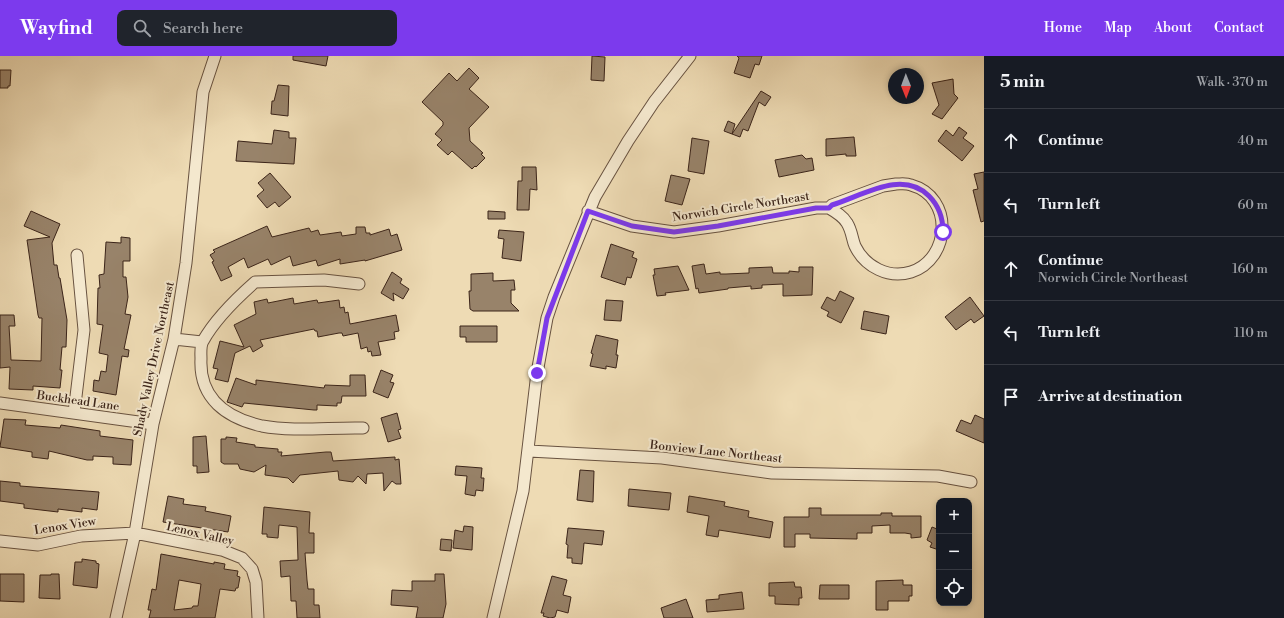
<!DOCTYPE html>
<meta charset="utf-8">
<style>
:root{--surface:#171b24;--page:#20242c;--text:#f1f3f6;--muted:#9ea1a6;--line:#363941;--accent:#7c3aed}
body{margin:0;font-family:"Libre Bodoni",serif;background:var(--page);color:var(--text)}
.controls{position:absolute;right:12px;bottom:12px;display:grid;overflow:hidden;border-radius:8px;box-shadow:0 2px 6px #0003}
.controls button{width:36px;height:36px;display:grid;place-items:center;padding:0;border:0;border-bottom:1px solid var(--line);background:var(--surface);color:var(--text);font:20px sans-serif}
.compass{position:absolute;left:888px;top:12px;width:36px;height:36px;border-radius:50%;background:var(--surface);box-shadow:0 2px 6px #0003;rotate:179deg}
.stop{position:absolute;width:12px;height:12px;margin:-9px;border:3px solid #7c3aed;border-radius:50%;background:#fff}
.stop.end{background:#7c3aed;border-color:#fff;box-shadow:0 1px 4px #0008}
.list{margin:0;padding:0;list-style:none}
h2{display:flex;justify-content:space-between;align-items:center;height:52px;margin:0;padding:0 16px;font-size:17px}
h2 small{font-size:13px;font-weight:400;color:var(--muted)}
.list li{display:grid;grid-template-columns:26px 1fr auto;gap:12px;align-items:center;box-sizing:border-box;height:64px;padding:0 16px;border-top:1px solid var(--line)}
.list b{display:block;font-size:15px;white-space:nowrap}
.list p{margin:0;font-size:13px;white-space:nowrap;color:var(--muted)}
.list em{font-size:13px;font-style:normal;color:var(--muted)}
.icon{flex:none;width:22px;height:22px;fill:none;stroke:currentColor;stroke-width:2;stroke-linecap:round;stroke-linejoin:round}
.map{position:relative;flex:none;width:984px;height:562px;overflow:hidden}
header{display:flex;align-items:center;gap:24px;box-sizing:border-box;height:56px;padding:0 20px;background:var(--accent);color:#fff}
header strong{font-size:19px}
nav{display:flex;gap:22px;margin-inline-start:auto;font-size:14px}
.search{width:280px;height:36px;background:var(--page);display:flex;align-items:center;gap:10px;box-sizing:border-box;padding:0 14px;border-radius:8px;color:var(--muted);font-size:15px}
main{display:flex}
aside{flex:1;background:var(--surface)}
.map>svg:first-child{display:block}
</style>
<header>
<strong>Wayfind</strong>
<div class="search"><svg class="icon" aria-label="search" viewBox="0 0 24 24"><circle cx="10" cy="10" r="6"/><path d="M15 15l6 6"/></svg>Search here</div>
<nav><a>Home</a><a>Map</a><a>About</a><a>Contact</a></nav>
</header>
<main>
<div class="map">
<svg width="984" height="562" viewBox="0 0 984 562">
<rect width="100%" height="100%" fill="#eedbb4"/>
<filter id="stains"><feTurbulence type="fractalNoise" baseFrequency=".005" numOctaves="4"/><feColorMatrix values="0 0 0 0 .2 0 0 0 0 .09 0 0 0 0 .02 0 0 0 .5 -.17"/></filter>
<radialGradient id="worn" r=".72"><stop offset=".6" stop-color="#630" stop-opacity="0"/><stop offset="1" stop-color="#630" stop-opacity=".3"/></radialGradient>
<!-- building -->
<path fill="#98836a" stroke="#3b2419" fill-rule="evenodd" d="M293,0H328L326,10L293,4Z
M592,0L605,1L604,25L591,24Z
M737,0H762L759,9L755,8L750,22L734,17L739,2Z
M469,12L479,22L469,33L489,51L469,72L470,85L483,97L481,98L485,102L476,111L475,110L472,113L452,95L448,99L437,89L442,84L435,78L443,69V66L422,46L449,17L457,25Z
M0,14H11L10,30H8V32H0Z
M953,23L954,38L958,42L942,63L932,58L939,49L932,27Z
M278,29L289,30L288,60L271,58L272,45H274Z
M761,35L771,41L765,50L759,46L748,75L743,73L740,81L724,75L728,65L735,68L732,78Z
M959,71L967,77L963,82L974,90L962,105L938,85L946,74L953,80Z
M274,74L289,76V82H296L294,108L236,105L238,85L272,88Z
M854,81L856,100H846V98L826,100V83Z
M692,82L709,85L704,118L688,115Z
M802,99L806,103L812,102L814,114L779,121L775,104Z
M522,111H536L537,134L530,133L529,154H517L518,125H522Z
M984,116V165L981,166L973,134L978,133L974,118Z
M270,117L291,141L279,151L275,146L267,152L257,140L264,134L258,127Z
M671,119L690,123L682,149L665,145Z
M31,155L60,168L52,187L54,209H57L59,222H60L67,264L66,291H62L60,314H62L60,332L33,330V334L9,333L10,311L0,312V259H14L15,270H9L11,304L41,305L42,262H39L38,259L27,184L50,181L24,170Z
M488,155L505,156V163H488Z
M267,170L272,181L309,172L311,176L318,174L320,179L341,176L342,180L356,178V171H365L366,177H370V179L389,173L391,180L397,178L402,194L365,205V204L340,208V203L318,210L316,204L293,210L290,200L271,209L268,203L248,212L244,202L228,211L232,220L221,225L212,206L214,205L210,199L215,196L213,194Z
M499,174L524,176L521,205L502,202L504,183L498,182Z
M121,181L130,182V205H123V221H126L128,241L125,258L131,259L124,293L129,294L128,301L122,300L116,339L93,335L94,324L99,325L101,315L106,316L108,299L99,297L103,269L97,268L98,232H100L99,219L104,218L106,186L121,187Z
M611,188L634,196L632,201L637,203L631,222L627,221L625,229L601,221Z
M704,208L706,218L720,216V218H726L749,217V212L772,211L773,217H789V215L799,216V211H813L812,239L783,240V228L762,229V232L751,233V230L728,232V233L699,237L698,232L696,233L692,210Z
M678,210L689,234L665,237L666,239L657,240L653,219H655L654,213Z
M392,216L402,223L400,227L409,233L403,243L393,237L394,245L381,237Z
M493,217V225L514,224L515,234H511V247L519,255H473L470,253L469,235H471V218Z
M840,235L854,242L841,267L827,260L829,256L821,252L827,241L835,245Z
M970,241L984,260L974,267L971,263L956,274L945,261Z
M293,242L294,248L317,244L318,247L339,244L340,252L344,251L345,257L348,256L350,268L396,259L399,275L394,276L395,283L378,286L381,299L372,300L371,295L368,296L367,291L361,293L358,277L343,280L342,277H339L318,281L317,275H315L314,273L260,284L263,290L253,296L250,290L235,297L228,326L215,323L218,313L213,312L220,285L244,291L234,269L256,258L254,246L267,243L268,247Z
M606,244L623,245L621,265L604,264Z
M864,255L889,260L886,278L861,273Z
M460,270H497V286H466V281H460Z
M596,279L618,284L616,299H618L616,312L606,310V313L590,310L593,298L591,297Z
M381,314L393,319L390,326L394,327L388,342L373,336Z
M350,319H365L366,340H342L341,347H337V350L317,349V354H314L244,347L242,351L227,346L236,322L256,329V324L324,332L325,329L350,330Z
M397,357L401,373L398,374L401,382L388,386L381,362Z
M975,359L984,363V387L956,375L961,364L971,368Z
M4,363L26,364L25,369L60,372L61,369L100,375V380L133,384L131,409L113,408V401L93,400V404H87L49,395L48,403L32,401V396L0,391Z
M206,380L209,416L197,417V410H193V381Z
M226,381L237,382L236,386L255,389V391L278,393V396H282L281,400L326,396H331L333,405L395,401V404L399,403L401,428H396L392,425L384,435L383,417L367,418L366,428L358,420L353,426L339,424L338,415L300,419L293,427L288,422L265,419L266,409L254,416L240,413L238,408H224L221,406V383H226Z
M456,410L482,412L481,422H484L483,435L476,434L475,440L465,438L467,420L455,419Z
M580,414L594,415L593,446L577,444Z
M0,425L20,427V430L99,436L97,454L82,452V456L58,453V456L24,452V448L0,445Z
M629,433L671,437L669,454L628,450Z
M168,440L184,443L183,448L206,451L205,455L231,460L228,476L163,466Z
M689,440L725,446L724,450L749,455L748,461L773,466L770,482L719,474L718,481L706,479L709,460L687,456Z
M264,451L310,456L309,477H314V497H305L307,524L308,533H314V549H319L320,562H297L296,545H291L290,520L281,521L280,505L298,504L297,471L279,469L278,482L267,481V478H262Z
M809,452H821V459H881V457H892V460H921V481L911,482V478L905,477H890V469L872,470V477H857V483L810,482V478H795V491H784V461H809Z
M464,470L473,471L472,494L453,492L455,474L463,476Z
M939,470V494L930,491L932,487L927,484L932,471L937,473Z
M568,472L604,475L602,489L584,487L582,508L572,507V502H567L568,489L566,488Z
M441,483L452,484L451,495L440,494Z
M161,498L214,508V506L225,508L224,513L238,515L237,520L240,521L238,532H236L235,535L220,533L215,562H149L151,554H148L152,533L156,534ZM179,524L201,528L198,550H193L192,552L174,554Z
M82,503L96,505V507L99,508L97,532L73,529L75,506H82Z
M0,518H24V546L0,545Z
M51,518H59L60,543L39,542L40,519H51Z
M435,518H444L446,548L443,562H416L418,551L391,549L392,534L412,535V525H435Z
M552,520L567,524L563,539L571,541L568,557L557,554L555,561L550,562L543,560L544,557H541Z
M903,524V529H912V540H909V545H888V554H876V525Z
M794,526L795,531H801L802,542H799V549L775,548V540H769V527Z
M820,529H849V543H819Z
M742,536L744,553L707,556L706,544L719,543V539Z
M686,543L693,562H664L661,552Z"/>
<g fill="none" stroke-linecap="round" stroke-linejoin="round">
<!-- minor casing -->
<g stroke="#685240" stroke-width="13">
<path id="minor" d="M896,128C901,128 906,127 911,129C954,141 951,203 911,216C889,223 865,211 855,190C852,183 852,175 847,167C843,160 836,156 829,152L832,149L883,130Z
M588,155L632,170L674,176L718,170L816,152H829
M359,228L324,224L255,226C238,241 214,265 203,285C200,290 201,298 201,303C199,343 227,362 262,370C293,376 332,371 363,372
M174,283L202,286
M0,347L153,368
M74,357L84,274L77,199
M529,395L662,402L772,417L938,420L971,426
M0,485L38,489L81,480L135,477L222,494L242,502L252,513L256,526L258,562
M116,562L135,477L153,368L174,283L186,207L203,36L215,0
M493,562L523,435L537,317L547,262L554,241L595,141L628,85L654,46L690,0"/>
</g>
<!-- minor -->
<use href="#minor" stroke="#f4e8ce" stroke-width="11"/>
</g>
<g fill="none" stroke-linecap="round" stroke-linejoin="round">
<!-- route -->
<path stroke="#7c3aed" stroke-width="5" d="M537,317L547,262L588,155L632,170L674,176L718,170L816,152H829L832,149C862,140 902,113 929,140C939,150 943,162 943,176"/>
</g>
<g text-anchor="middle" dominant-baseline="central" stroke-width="4" stroke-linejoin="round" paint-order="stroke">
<!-- street labels -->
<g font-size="12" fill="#3b2419" stroke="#f4e8ce">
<text transform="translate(741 151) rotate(-9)">Norwich Circle Northeast</text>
<text transform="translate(154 303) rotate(-78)">Shady Valley Drive Northeast</text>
<text transform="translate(78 345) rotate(8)">Buckhead Lane</text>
<text transform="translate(716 396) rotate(6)">Bonview Lane Northeast</text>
<text transform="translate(65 470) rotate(-9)">Lenox View</text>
<text transform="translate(200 478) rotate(13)">Lenox Valley</text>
</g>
</g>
<rect width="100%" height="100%" filter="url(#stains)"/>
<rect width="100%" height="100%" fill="url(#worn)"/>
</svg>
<div class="controls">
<button>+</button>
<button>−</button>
<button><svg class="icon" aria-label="locate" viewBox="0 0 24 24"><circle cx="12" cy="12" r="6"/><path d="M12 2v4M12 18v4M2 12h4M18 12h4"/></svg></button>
</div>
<svg class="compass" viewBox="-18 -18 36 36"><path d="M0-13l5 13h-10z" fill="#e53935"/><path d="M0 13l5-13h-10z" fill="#9ea1a6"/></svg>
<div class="stop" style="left:943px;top:176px"></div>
<div class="stop end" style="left:537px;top:317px"></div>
</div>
<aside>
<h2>5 min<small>Walk · 370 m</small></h2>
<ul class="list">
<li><svg class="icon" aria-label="ahead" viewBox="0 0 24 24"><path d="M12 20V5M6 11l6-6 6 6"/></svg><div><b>Continue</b></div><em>40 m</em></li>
<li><svg class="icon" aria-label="left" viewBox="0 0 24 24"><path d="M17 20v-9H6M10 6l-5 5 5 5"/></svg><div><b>Turn left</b></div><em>60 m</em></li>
<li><svg class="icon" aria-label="ahead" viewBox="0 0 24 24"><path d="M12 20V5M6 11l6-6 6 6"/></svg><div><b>Continue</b><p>Norwich Circle Northeast</p></div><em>160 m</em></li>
<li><svg class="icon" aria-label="left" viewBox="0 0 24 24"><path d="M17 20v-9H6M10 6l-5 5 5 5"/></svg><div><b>Turn left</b></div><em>110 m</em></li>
<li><svg class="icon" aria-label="arrive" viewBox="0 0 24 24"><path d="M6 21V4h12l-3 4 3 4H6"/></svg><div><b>Arrive at destination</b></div></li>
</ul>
</aside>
</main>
